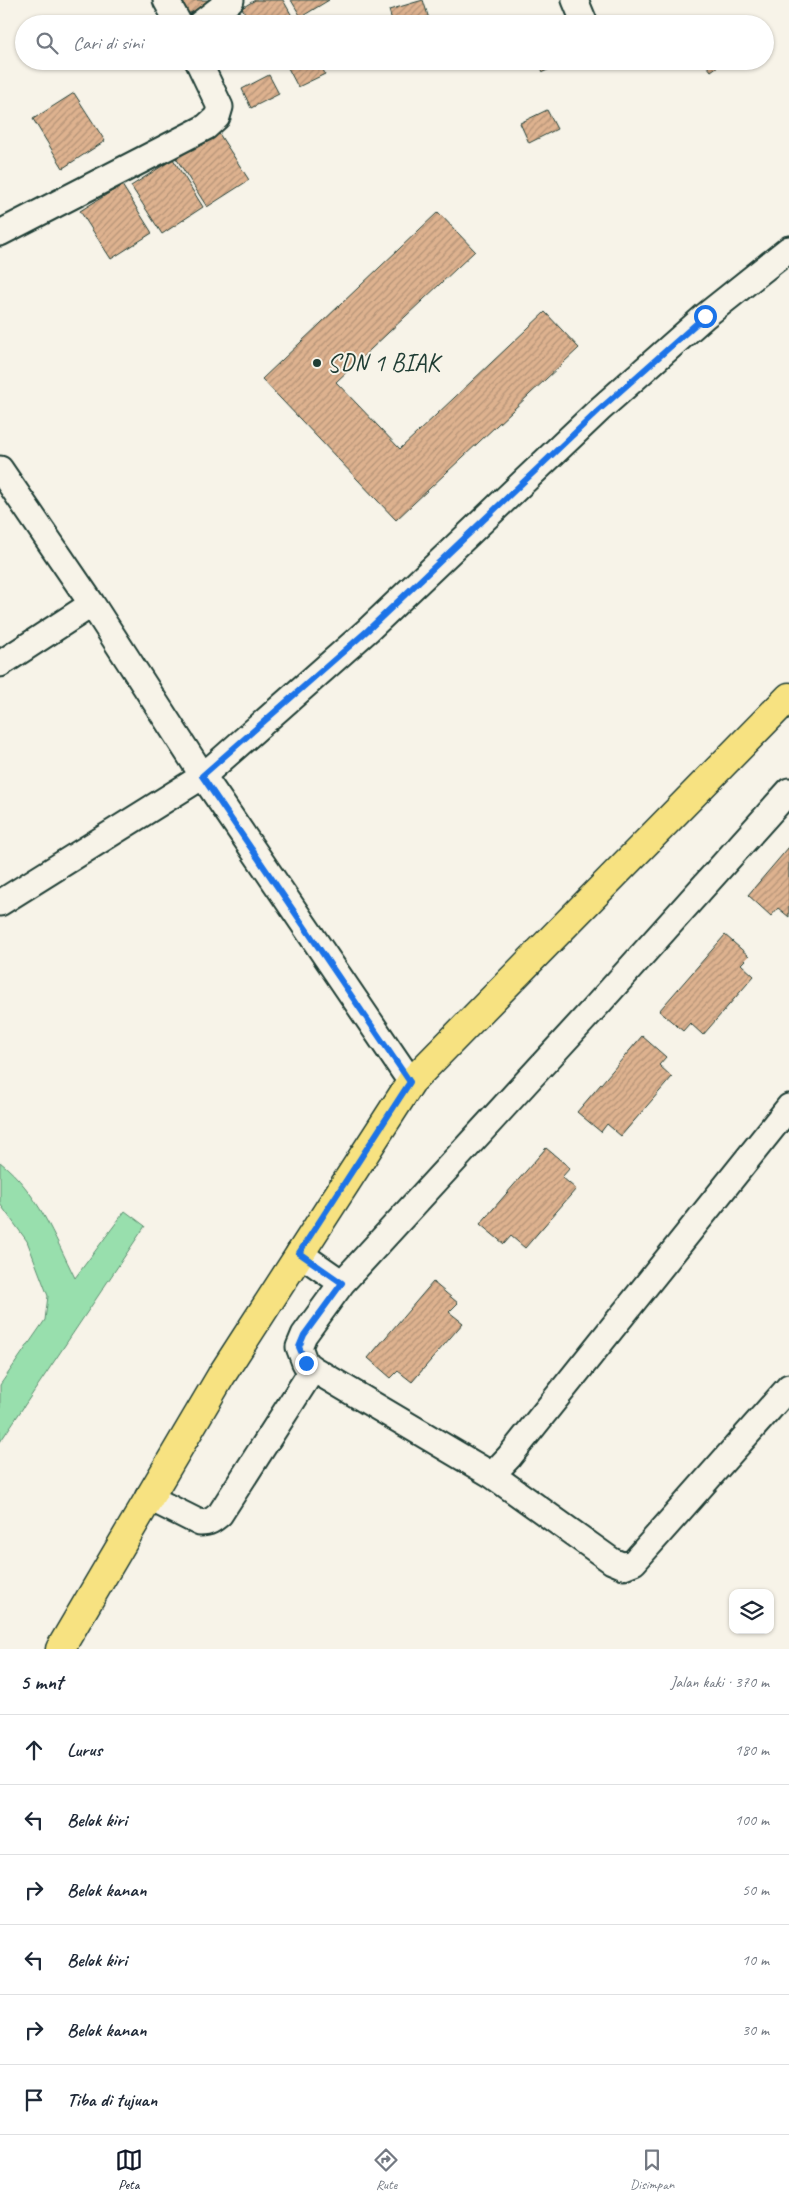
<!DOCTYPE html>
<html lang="id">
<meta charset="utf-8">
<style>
:root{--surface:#fff;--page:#f2f2f3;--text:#1f2937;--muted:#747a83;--line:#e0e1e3;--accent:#111827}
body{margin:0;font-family:Caveat,sans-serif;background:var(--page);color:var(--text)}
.controls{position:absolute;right:15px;bottom:15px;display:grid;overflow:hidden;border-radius:10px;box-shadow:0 1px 4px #0004}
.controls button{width:45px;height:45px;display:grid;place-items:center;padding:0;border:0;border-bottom:1px solid var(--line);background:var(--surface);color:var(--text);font:25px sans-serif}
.stop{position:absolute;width:15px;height:15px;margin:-11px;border:4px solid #1a73e8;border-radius:50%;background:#fff}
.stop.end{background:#1a73e8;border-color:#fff;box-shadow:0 1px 5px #0008}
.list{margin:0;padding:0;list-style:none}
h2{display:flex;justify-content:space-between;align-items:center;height:65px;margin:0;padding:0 20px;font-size:21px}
h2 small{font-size:16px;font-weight:400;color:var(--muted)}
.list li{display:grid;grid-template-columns:32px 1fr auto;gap:15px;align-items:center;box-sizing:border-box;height:70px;padding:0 20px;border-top:1px solid var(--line)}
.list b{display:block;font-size:19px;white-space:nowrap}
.list em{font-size:16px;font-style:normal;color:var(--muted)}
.icon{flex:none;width:28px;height:28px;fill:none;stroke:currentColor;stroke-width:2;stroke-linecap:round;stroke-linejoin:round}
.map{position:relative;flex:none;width:789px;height:1649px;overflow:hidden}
.search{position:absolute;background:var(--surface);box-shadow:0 1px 4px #0004;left:15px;right:15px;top:15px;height:55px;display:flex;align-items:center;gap:12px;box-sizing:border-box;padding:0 18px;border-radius:28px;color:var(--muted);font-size:19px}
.sheet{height:485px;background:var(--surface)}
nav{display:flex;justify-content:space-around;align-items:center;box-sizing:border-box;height:70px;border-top:1px solid var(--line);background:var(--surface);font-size:14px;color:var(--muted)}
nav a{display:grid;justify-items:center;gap:2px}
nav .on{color:var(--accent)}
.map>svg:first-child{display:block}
</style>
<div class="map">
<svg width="789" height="1649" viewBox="0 0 789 1649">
<defs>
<pattern id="building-hatch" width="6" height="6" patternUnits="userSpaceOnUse" patternTransform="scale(1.25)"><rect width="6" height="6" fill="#deb28f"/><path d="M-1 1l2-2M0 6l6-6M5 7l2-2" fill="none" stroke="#b39276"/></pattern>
</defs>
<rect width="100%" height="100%" fill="#f7f3e8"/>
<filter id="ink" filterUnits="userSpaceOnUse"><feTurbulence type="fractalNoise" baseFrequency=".02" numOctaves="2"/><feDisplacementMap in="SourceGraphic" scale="10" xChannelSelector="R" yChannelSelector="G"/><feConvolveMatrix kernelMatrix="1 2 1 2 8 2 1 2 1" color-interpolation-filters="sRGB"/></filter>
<g filter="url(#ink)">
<!-- garden -->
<path fill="#98dfad" stroke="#5c8e70" d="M0,1162C38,1192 54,1236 75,1278L125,1211L145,1226L0,1442V1385L45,1320L48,1296L27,1241L0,1204Z"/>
<!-- building -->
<path fill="url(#building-hatch)" stroke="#1f3d34" d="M176,0H211L212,2L184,16Z
M255,0H283L296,23L251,24L242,8Z
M291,0H329L301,17Z
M423,0L430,22L393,24L389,10Z
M301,61H319L325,74L298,87L288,68Z
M538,61H569L543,72Z
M703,61H725L711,71Z
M269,75L279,94L251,108L242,89Z
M74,93L105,141L63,168L33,119Z
M547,110L557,129L529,143L520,123Z
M218,132L249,180L207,207L176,158Z
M173,159L203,207L162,234L131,186Z
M122,185L152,233L111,259L80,211Z
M438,212L475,251L336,382L400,449L545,312L579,348L396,520L262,379Z
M789,847V917L778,908L771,916L748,895Z
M725,935L749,956L741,964L754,976L703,1035L690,1023L683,1031L659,1011Z
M642,1036L666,1057L659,1065L672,1077L621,1136L607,1124L601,1132L577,1112Z
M546,1148L570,1168L562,1177L576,1189L525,1248L511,1236L504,1244L480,1224Z
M433,1282L458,1303L449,1312L463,1323L412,1382L398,1371L391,1378L368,1358Z"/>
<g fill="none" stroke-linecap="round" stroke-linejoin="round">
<!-- minor casing -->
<g stroke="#1f3d34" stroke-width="29">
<path id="minor" d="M166,0L179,24
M575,0L585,24
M200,24L231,0
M0,233L206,127L217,117L220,107L198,61
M0,469L92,604L203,776L411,1082
M0,664L92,604
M0,903L203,776L368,630L599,410L705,316L789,249
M299,1253L342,1283L599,1003L789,791
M342,1283L304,1335L299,1347L305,1363L313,1369L492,1475L509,1457L789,1107
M492,1475L612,1561L624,1566L634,1562L789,1387
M148,1497L200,1523C209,1523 213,1520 220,1514L313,1369"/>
</g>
<!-- major casing -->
<g stroke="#1f3d34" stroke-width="31">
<path id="major" d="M60,1649L221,1376L411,1082L789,697"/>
</g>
<!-- minor -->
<use href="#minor" stroke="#f7f3e8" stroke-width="25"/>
<!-- major -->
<use href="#major" stroke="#f7e281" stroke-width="28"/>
</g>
</g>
<g fill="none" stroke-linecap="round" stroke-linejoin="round" filter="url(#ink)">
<!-- route -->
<path stroke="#1a73e8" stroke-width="6" d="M306,1363L299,1347L304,1335L342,1283L299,1253L410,1082L202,776L368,630L599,410L705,316"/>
</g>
<!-- markers -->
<circle fill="#1f3d34" stroke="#f7f3e8" stroke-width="2" cx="317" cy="363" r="5"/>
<g text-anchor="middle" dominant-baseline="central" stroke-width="4" stroke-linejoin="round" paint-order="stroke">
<!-- poi labels -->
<g font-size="25" fill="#1f3d34" stroke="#f7f3e8" text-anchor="start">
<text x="327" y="363">SDN 1 BIAK</text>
</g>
</g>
</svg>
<div class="controls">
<button><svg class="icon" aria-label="layers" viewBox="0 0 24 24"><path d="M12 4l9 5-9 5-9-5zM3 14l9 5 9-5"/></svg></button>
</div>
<div class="stop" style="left:705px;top:316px"></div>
<div class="stop end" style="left:306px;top:1363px"></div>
<div class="search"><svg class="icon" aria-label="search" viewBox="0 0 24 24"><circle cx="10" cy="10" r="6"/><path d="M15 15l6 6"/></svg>Cari di sini</div>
</div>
<section class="sheet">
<h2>5 mnt<small>Jalan kaki · 370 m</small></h2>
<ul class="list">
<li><svg class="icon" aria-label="ahead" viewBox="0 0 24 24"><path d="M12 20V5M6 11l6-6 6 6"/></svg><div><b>Lurus</b></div><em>180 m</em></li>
<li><svg class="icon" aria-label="left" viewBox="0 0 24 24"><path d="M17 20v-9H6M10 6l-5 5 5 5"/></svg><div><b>Belok kiri</b></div><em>100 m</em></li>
<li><svg class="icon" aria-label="right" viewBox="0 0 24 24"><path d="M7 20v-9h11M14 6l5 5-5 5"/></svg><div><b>Belok kanan</b></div><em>50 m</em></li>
<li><svg class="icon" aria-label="left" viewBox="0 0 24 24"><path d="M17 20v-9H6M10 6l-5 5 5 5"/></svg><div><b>Belok kiri</b></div><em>10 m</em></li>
<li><svg class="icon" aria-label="right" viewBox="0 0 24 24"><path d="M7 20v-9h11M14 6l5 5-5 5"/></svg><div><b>Belok kanan</b></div><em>30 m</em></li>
<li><svg class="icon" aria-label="arrive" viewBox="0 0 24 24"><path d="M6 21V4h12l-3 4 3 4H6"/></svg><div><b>Tiba di tujuan</b></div></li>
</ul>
</section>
<nav>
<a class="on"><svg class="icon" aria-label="map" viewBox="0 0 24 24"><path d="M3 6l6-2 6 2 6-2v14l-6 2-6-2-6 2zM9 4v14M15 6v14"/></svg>Peta</a>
<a><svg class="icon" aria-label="directions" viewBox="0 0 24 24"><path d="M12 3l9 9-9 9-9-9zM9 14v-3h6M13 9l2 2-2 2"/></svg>Rute</a>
<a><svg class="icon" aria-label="saved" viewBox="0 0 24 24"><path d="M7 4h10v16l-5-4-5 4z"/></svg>Disimpan</a>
</nav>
